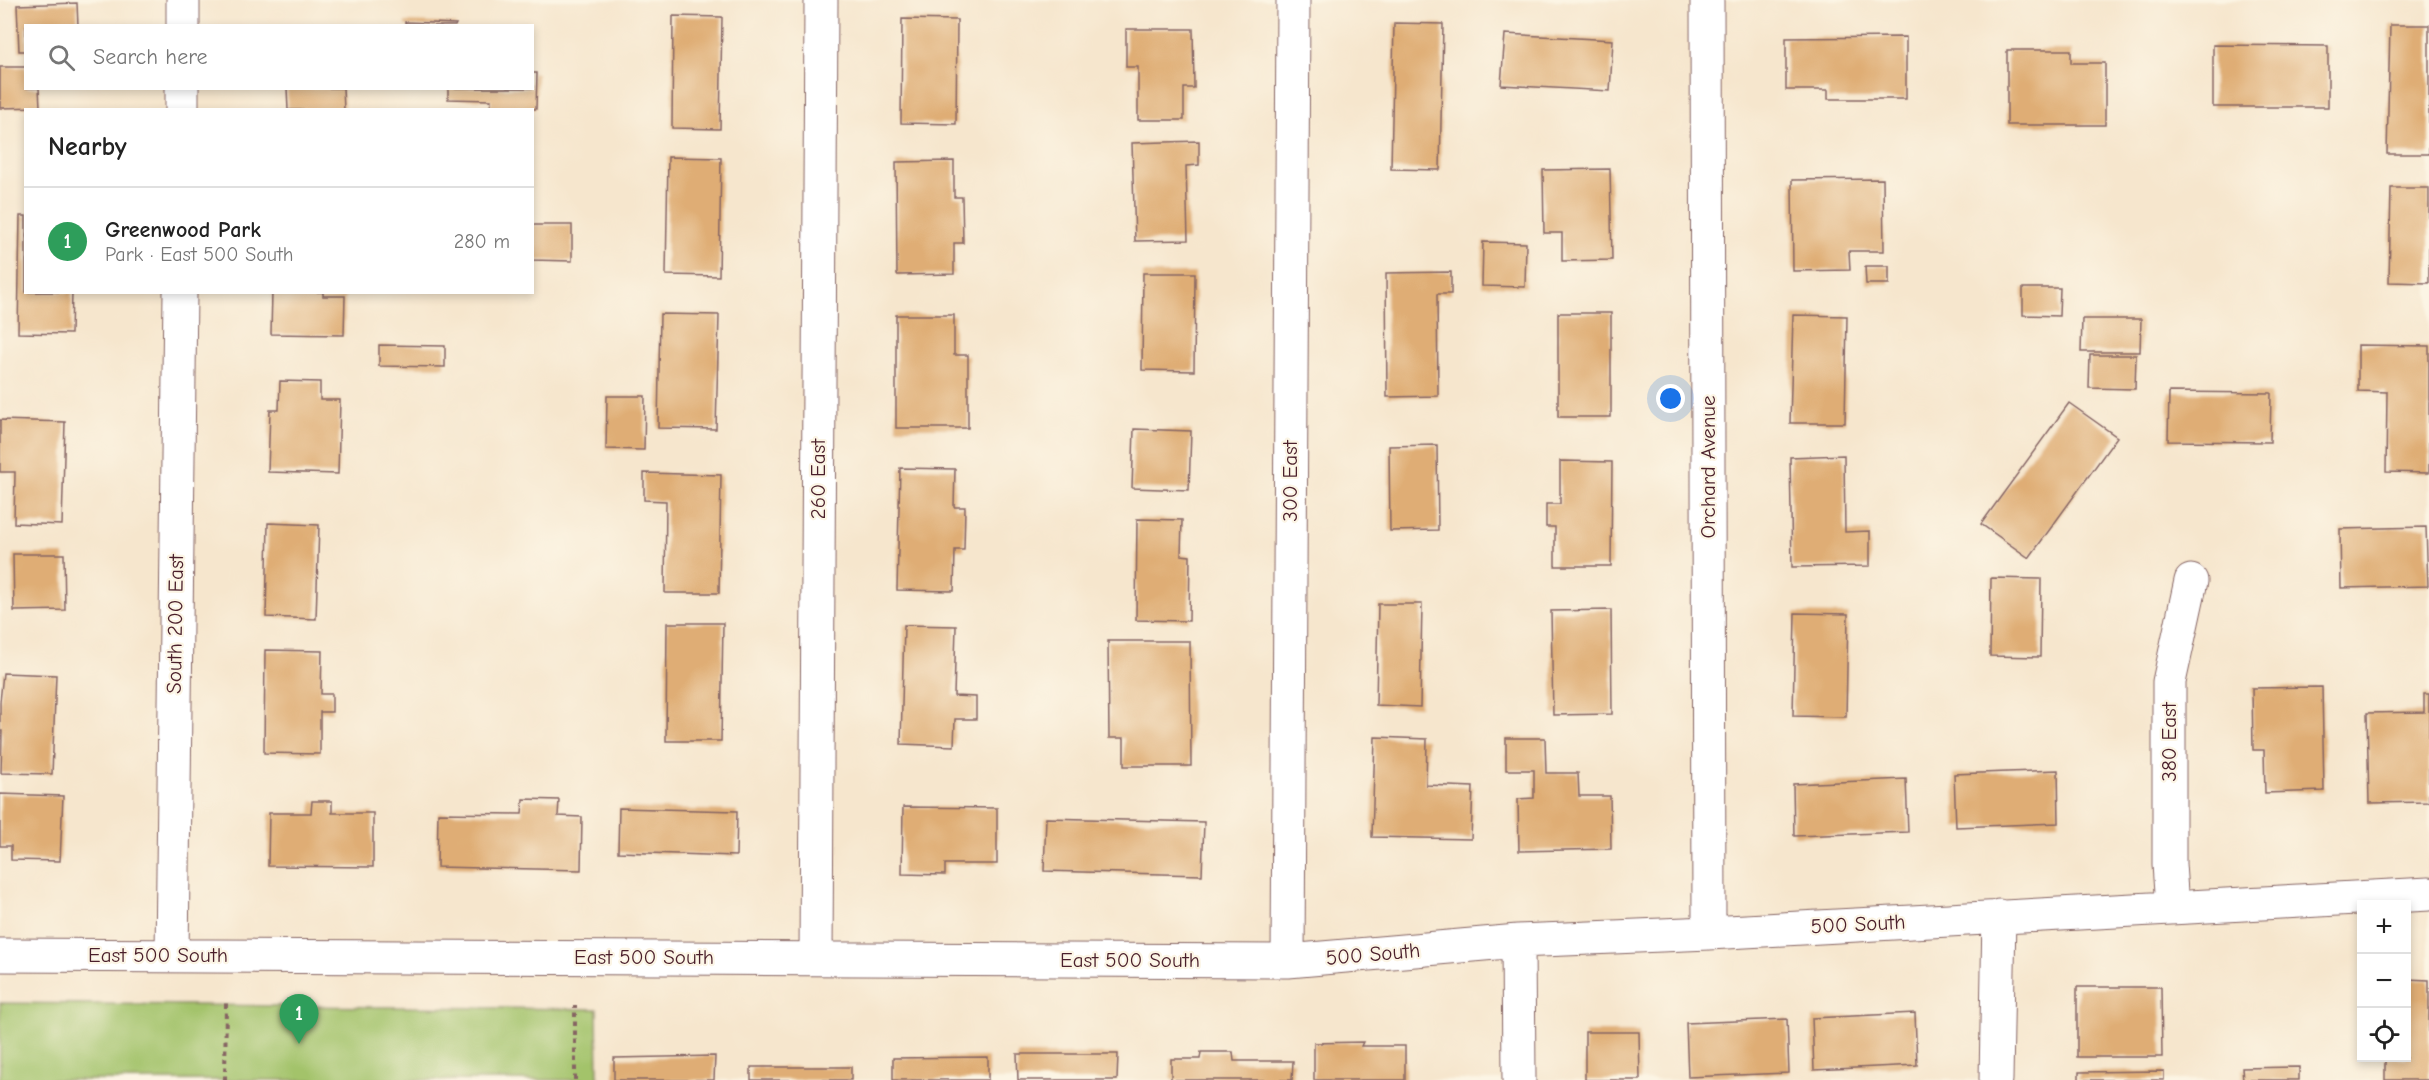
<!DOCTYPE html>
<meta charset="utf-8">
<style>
:root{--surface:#fff;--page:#f6f6f6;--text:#222;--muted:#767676;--line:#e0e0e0;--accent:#d1495b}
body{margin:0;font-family:"Comic Neue",sans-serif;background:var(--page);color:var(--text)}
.controls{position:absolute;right:18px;bottom:18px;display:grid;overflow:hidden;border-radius:0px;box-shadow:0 3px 9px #0003}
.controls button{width:54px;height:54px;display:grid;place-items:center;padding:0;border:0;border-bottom:2px solid var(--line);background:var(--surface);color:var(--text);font:30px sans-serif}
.you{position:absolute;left:1671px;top:399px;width:21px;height:21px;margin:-15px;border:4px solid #fff;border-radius:50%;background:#1a73e8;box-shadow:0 0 0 9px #1a73e833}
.badge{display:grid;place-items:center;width:39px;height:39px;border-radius:50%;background:var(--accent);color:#fff;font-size:20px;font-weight:700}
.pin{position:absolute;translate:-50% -50px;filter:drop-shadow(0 2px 3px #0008)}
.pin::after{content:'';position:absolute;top:32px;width:21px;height:18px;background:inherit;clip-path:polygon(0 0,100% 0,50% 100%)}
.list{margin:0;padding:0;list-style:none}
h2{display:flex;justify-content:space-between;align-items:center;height:78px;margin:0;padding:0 24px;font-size:26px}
h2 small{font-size:20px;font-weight:400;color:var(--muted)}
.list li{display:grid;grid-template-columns:39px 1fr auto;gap:18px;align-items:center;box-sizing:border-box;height:108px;padding:0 24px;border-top:2px solid var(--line)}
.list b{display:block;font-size:22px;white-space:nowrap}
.list p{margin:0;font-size:20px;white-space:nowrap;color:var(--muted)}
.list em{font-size:20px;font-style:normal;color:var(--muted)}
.icon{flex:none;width:33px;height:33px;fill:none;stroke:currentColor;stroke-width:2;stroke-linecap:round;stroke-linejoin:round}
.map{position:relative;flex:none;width:2429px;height:1080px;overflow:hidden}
.search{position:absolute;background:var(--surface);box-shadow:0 3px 9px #0003;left:24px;top:24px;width:510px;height:66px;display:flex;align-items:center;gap:15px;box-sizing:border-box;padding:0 21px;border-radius:0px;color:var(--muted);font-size:22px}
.panel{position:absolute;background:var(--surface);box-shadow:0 3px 9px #0003;left:24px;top:108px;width:510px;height:186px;border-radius:0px}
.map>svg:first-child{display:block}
</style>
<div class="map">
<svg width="2429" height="1080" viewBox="0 0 2429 1080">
<rect width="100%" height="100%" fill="#fcf5e5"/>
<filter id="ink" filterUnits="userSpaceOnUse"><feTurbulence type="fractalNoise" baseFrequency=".0167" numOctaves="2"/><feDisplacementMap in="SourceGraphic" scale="12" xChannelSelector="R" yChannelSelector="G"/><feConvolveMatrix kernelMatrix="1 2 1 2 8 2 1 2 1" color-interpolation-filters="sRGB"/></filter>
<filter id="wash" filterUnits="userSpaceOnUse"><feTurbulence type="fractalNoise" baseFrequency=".008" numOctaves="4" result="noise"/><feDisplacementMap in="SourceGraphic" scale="24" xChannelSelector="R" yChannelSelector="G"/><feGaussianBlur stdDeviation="1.35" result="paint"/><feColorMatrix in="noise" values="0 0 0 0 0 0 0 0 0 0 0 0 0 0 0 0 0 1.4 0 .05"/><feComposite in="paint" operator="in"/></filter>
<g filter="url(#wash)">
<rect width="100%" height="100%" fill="#f6e6cd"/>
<!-- green -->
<path fill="#a3c36b" stroke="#76714b" stroke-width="1.5" d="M0,1003L597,1009L598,1080H0Z"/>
<g id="blocks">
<!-- building -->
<path fill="#dfad74" d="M77,3L78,26H26V51H19L17,5Z
M673,16L722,17L720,129L672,128Z
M902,19L957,20L956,124L901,123Z
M405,22L456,24L455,26H405Z
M1394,23L1443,24L1440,170L1391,169Z
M2390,25H2429V154H2387Z
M1126,29H1193L1194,88H1184V120H1138V67H1126Z
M1505,34L1613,40L1610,91L1501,85Z
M1906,37V99H1828V90H1786V38Z
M2213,45L2328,46V107H2213Z
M2007,50H2071V63H2105V125H2007Z
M0,67H26V88H39L40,107L0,108Z
M532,73H537L536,109L490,108L491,100L448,99V88H532Z
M287,88H343L344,110H288Z
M1199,141V165L1186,166L1188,240L1135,241L1132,143Z
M668,157L721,158L719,276L666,275Z
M954,161V197H962L963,243H954V274L897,275L896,162Z
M1610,169L1612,260L1562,261V233H1544L1543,170Z
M1883,179L1884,251H1849L1850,270L1793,271L1792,180Z
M2391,188H2429V283L2389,282Z
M20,216H26V292H72L71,334L18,333Z
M532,225H572V261L532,260Z
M1483,242L1526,243L1525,287L1482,286Z
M1865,266H1889V284H1866Z
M1451,272V294H1437L1438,396L1387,397L1386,273Z
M1143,273H1195L1194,371L1142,370Z
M2023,288H2060L2059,316L2023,315Z
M272,292H323V296H345L344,335L271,334Z
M1558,313H1611V417H1558Z
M660,314L719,315L716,429L658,428Z
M896,315H954V355H968V428H896Z
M1793,315L1847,316L1845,423H1790Z
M2082,319H2141L2140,352H2081Z
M379,345L445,346V367L379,366Z
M2358,345L2429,346V473L2386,472L2387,392L2358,391Z
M2090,355H2136L2135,389L2089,388Z
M280,381L320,382V400H340L338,474L268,472L270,410H279Z
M2169,392L2271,393L2270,442L2168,441Z
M607,396H645L644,450L606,449Z
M2069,403L2117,437L2029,558L1981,524Z
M0,420L65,422L62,525L14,523L15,472H0Z
M1134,429L1191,431L1189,490L1132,488Z
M1437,445L1438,530L1390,531L1389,446Z
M1844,455L1845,532L1870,531V566L1792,567L1790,457Z
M1560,461L1612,462L1611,566H1555V527H1546V504H1560Z
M900,468L955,469L954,507H965L964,550H955L954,591L897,590Z
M644,473L721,475L719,593H665L666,501L644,500Z
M1137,519L1182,520L1181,555L1190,556L1189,621L1136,620Z
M268,523L319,525L316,619L266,617Z
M2426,527L2428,586L2341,588L2340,529Z
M13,554H64L65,610L14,611Z
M1991,578L2041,579L2040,657L1990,656Z
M1378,604H1422L1420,707L1376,705Z
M1611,610L1612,714L1553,715L1551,611Z
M1795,613L1848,614L1846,717L1793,716Z
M667,623H723L721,741H666Z
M904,625L956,626L954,696L976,697V719H955L954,746L901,744Z
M1108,641H1190L1191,766H1124V738H1109Z
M265,650L322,651L321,694H332V712H320V754L264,753Z
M3,673L56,675L52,774L1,773L2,731H0V702Z
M2322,687L2324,791L2265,793L2264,750H2253L2252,688Z
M2424,694H2429V802L2369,803L2367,713L2424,712Z
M1375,737L1427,739L1426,785L1473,787L1471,839L1372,837Z
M1506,738H1545L1546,773H1578L1579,796H1610L1611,849L1519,851L1518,799L1534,798V770H1506Z
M2058,770L2059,823L1956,827L1954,774Z
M1906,779L1908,832L1794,836L1793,784Z
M0,794L63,796L60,861L11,860V846H0Z
M523,799L559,800L558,816L582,817L581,870L437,867L438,813L522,814Z
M312,801H332V813H373V867L268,866L269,813H311Z
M903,807L997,808V864H945V875L902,874Z
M619,808L737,811L736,856L618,852Z
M1046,818L1204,822L1202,875L1044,871Z
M2406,979L2429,980V1080H2385V1058H2406Z
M2077,987H2161L2162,1057H2077Z
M1915,1013L1917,1065L1814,1070L1812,1018Z
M1787,1019L1789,1073L1688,1077L1686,1023Z
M1585,1032H1639L1640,1080H1585Z
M1363,1042L1361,1046H1405V1080H1314V1043Z
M1201,1052H1233L1234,1061H1293L1292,1080H1171V1059H1200Z
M1017,1054H1118L1117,1080H1018Z
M715,1056L714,1080H614V1058Z
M988,1057V1080H893V1058Z
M751,1067H851V1080H751Z
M2299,1067V1080H2243L2242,1068Z
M2164,1071V1080H2079V1072Z"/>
</g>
</g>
<g filter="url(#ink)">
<use href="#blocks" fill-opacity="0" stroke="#866564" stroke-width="1.5"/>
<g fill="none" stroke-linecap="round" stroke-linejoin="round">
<!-- minor casing -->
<g stroke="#866564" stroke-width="35">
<path id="minor" d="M1707,0L1709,933
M183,26V0
M182,110V88
M2172,907L2169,864V682L2191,581
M1518,941L1519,1080
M0,955L1288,961L1518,941L1709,933L2429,894
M172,955L180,292
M816,958L821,0
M1288,961L1293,0
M1996,1080L1999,916"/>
</g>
<!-- path -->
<path stroke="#866564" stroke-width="4" stroke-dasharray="4.5 4.5" stroke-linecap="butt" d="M225,1080L226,1002
M575,1080V1005"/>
<!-- minor -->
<use href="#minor" stroke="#fff" stroke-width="33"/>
</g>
</g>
<g text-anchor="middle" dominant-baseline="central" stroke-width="4.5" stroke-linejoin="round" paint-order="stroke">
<!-- street labels -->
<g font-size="21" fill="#4a1f2b" stroke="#fcf5e5">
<text transform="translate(1708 467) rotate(-90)">Orchard Avenue</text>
<text transform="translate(818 479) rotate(-90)">260 East</text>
<text transform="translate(1290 481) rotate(-90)">300 East</text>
<text transform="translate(175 624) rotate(-89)">South 200 East</text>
<text transform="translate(2169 742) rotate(-90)">380 East</text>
<text transform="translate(1858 924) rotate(-3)">500 South</text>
<text transform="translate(1373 954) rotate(-5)">500 South</text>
<text x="158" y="955">East 500 South</text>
<text x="644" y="957">East 500 South</text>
<text x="1130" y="960">East 500 South</text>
</g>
</g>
</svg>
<div class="controls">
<button>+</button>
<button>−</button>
<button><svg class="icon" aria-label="locate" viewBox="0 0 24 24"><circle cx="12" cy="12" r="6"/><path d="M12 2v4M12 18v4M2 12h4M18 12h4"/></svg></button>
</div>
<div class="you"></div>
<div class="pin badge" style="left:299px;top:1044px;background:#2e9e5b">1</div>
<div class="search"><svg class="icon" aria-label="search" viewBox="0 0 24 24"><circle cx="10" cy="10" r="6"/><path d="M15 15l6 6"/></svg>Search here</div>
<section class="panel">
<h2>Nearby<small></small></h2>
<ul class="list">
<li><span class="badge" style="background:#2e9e5b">1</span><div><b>Greenwood Park</b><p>Park · East 500 South</p></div><em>280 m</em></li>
</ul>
</section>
</div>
